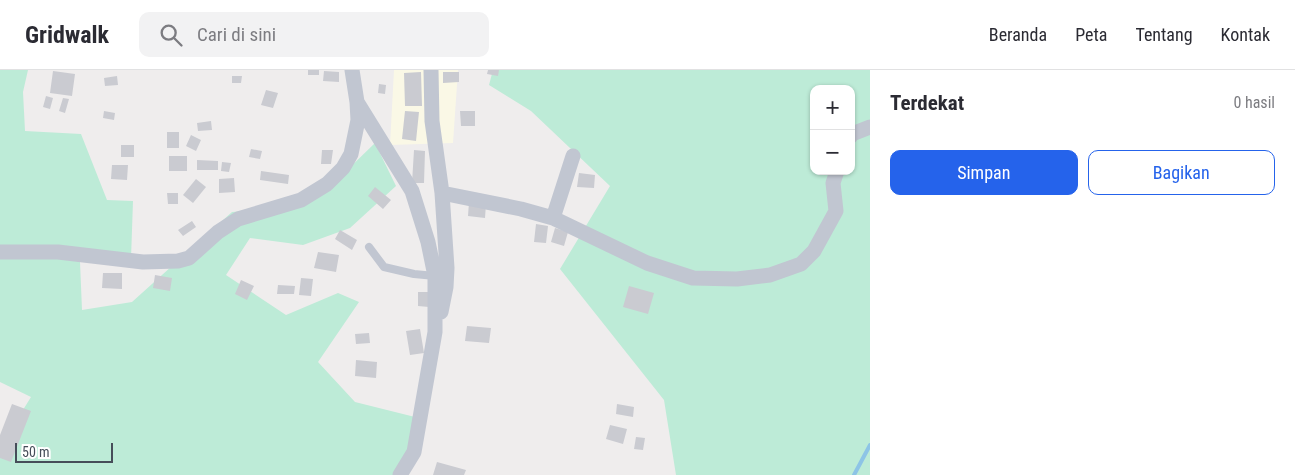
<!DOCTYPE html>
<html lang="id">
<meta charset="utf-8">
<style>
:root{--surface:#fff;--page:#f2f2f3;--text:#2b2b33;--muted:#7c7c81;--line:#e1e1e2;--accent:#2563eb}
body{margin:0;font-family:"Roboto Condensed",sans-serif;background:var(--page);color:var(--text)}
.controls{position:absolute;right:15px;top:15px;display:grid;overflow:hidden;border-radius:10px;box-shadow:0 1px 4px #0004}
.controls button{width:45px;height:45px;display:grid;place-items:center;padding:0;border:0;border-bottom:1px solid var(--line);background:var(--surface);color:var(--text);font:25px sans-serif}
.scale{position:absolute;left:15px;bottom:12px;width:98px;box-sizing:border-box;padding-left:5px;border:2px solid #464d59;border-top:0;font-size:14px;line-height:18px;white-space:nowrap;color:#464d59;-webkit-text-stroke:4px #fff;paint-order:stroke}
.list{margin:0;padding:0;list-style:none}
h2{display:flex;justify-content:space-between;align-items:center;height:65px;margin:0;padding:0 20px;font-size:21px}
h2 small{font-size:16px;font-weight:400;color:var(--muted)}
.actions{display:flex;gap:10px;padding:15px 20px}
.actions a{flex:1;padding:11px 0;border:1px solid var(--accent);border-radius:10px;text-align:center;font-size:18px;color:var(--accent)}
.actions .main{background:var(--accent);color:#fff}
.icon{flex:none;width:28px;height:28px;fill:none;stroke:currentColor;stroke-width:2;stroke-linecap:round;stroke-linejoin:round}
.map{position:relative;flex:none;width:870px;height:405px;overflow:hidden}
header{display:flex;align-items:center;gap:30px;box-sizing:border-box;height:70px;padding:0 25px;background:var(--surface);border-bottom:1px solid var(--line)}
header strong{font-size:24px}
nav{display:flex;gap:28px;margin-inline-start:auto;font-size:18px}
.search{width:350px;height:45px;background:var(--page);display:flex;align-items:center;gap:12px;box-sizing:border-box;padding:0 18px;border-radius:10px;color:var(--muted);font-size:19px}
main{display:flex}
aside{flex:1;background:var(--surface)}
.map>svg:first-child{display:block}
</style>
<header>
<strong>Gridwalk</strong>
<div class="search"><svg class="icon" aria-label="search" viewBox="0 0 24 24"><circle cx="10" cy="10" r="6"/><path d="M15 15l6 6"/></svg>Cari di sini</div>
<nav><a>Beranda</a><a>Peta</a><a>Tentang</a><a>Kontak</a></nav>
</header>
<main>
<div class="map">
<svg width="870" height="405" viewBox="0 0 870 405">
<rect width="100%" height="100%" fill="#efeded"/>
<!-- commercial -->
<path fill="#faf8e6" d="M394,0H458L453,73L390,75Z"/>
<!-- green -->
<path fill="#bdebd7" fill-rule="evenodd" d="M0,0H28L23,22L25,61L81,64L107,130L133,131L131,189L80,192L82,240L132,232L232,142L290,138L339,108L375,73L396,116L350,158L303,175L250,168L226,205L286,245L338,223L359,232L318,292L355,332L423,349L415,381L393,405H0V377L31,327L0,312Z
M493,0H870V405H676L664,330L560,199L610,116L531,41L489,15ZM814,19H851V101H814Z"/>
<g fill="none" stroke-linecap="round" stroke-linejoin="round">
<!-- stream -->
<path stroke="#8dc4e6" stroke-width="4" d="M854,405L870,375"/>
</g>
<!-- building -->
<path fill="#cacbd1" d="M308,0H319V5H308Z
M488,0H499L498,6L487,4Z
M53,1L75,4L72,26L50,23Z
M324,1L339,2V12L323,11Z
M421,2L422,36H405L404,3Z
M443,2H459V12L443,13Z
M117,6L118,15L105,16L104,8Z
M232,6H242L241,13H232Z
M379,14L386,15L385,24L378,23Z
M266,20L278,23L273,38L261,35Z
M46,26L53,28L50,39L43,37Z
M63,28L69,29L65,43L59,41Z
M104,41L115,43L114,50L103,48Z
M405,41L419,42L416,71L402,69Z
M460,41H475V56H461Z
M211,51L212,60L198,61L197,53Z
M167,62H179V78H167Z
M191,65L201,70L196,81L186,76Z
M121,75H134V87H121Z
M251,79L262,81L260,89L249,87Z
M322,80H333L331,94H321Z
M414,80L425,81L424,113H412Z
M169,86H187V101H169Z
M197,90L218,91V100H197Z
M222,92L231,93L229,102L221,101Z
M112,95H128L127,110L111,109Z
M261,101L289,105L288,114L260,110Z
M579,103L595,105L594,118L577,117Z
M234,108L235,122L219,123V109Z
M196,109L206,117L193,133L183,125Z
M375,117L391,130L383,139L368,126Z
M167,123H178V134H168Z
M469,132L486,134L485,148L468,146Z
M192,151L196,157L183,166L178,160Z
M536,154L548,156L546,173L534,172Z
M555,158L568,162L564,176L551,172Z
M340,160L357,170L352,180L335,169Z
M318,182L339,185L336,202L314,198Z
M103,203H122V219L102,218Z
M155,205L172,208L170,221L153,218Z
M301,208L313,209L311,226L299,225Z
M241,210L254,216L247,230L235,224Z
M278,215L295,216L294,224H277Z
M629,216L654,223L648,244L623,237Z
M418,222H429V237L418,236Z
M467,256L491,258L489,273L465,271Z
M420,259L424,283L410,285L406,261Z
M369,263L370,273L356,274L355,264Z
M356,290L377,292L376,308L355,306Z
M12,334L31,341L11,392L0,388V365Z
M617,334L634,337L633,347L616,344Z
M610,355L627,359L623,374L606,369Z
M636,367L645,368L643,380L634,379Z
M437,392L466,400L464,405H433Z"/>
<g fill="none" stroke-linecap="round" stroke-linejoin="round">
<!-- service -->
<path stroke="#c1c6d1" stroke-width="8" d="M369,177L384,197L414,204L435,206"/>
<!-- minor -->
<path stroke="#c1c6d1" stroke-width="15" d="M352,0L357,32L412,121L428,172L435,206V262L414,382L400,405
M431,0L432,51L442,123L447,198L446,217L441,242
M851,66L852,64L870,57
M442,123L521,139L553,148L647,193L693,208L737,209L770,205L801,194L814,181L836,141L833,113L837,101
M553,148L573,86
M0,182H58L143,192L178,191L189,188L218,162L238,149L301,130L327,114L343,98L351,84L358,50L357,32"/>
</g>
</svg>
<div class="controls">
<button>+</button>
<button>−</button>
</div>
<div class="scale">50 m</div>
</div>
<aside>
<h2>Terdekat<small>0 hasil</small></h2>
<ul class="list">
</ul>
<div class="actions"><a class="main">Simpan</a><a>Bagikan</a></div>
</aside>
</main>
